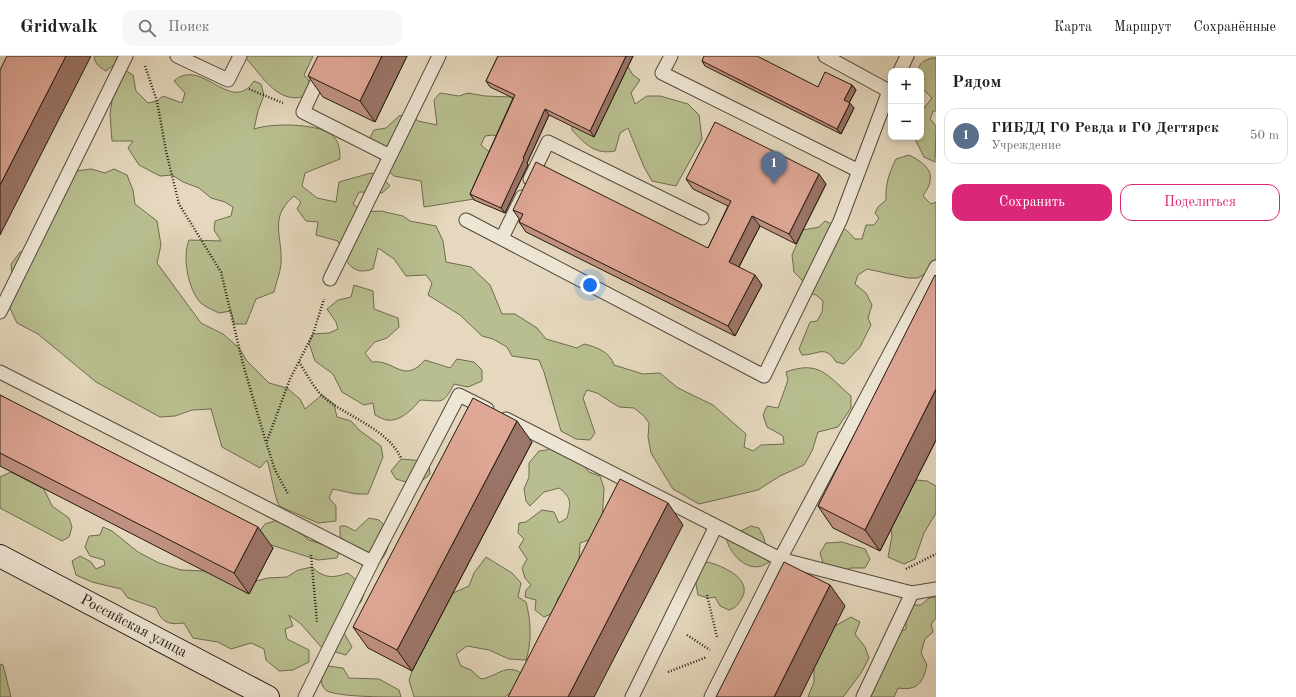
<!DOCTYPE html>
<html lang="ru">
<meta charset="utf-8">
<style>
:root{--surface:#fff;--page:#f6f6f6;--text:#202124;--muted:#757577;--line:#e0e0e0;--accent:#db2777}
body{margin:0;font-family:"Old Standard TT",serif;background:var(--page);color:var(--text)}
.controls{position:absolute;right:12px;top:12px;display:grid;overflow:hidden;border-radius:8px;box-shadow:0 2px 6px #0003}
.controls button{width:36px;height:36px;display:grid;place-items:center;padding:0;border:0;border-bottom:1px solid var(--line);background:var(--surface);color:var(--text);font:20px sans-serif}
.you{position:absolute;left:590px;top:229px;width:14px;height:14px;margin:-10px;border:3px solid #fff;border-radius:50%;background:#1a73e8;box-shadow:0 0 0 6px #1a73e833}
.badge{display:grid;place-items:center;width:26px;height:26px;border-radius:50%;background:var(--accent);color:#fff;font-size:13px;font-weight:700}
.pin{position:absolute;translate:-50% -33px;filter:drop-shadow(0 1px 2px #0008)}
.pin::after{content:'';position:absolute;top:21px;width:14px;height:12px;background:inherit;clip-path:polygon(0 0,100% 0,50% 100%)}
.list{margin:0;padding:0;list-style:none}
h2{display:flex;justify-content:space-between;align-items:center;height:52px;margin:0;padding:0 16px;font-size:17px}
h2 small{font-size:13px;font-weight:400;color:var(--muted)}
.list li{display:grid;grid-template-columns:26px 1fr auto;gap:12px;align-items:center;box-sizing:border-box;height:56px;margin:0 8px 8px;padding:0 8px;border:1px solid var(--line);border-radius:12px}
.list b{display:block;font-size:15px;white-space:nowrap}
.list p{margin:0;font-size:13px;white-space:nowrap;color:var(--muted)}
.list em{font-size:13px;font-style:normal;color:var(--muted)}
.actions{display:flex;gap:8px;padding:12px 16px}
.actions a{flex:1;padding:9px 0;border:1px solid var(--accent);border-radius:12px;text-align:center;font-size:14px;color:var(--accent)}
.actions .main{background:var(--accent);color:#fff}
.icon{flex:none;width:22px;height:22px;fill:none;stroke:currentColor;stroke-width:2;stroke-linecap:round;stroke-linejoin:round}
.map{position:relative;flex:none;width:936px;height:641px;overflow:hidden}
header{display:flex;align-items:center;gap:24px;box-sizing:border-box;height:56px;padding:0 20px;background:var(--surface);border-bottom:1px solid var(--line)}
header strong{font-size:19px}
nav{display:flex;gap:22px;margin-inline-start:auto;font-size:14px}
.search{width:280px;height:36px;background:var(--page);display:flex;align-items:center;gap:10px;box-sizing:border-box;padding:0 14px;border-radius:12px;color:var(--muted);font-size:15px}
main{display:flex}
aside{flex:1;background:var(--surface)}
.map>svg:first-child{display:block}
</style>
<header>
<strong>Gridwalk</strong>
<div class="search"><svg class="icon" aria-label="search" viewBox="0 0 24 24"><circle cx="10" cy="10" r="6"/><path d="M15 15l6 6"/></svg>Поиск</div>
<nav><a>Карта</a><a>Маршрут</a><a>Сохранённые</a></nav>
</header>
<main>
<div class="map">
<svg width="936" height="641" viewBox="0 0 936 641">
<rect width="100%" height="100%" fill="#e5d8be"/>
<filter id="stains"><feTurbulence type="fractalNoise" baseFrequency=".005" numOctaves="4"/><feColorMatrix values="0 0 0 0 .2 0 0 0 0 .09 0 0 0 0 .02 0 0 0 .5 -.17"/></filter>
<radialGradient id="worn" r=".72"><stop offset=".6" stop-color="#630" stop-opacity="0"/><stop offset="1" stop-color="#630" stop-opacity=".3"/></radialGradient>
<!-- green -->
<path fill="#b8be8f" stroke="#6d6c50" d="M94,0H118L115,8L106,15C99,11 95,8 94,0Z
M244,0H313L304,19L309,25L311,38C279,53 263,20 244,0Z
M932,2H936V55H933L930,63L936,70L935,106L924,101L914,81H921V56L932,42L921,31V15H918C919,7 924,4 932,2Z
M610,6L628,11L633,19L640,24L631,37L635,48L647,40H660L688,48L699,59L702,83L676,130L652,125L644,111L628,72L620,77L615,95C595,99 585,88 572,74V70L581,62Z
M120,11L133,19L136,35L148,47L157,45L163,40L182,47L185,37L174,25C202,0 231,60 254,25L261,28L264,39L258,55L254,73C272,67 314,67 331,78C339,84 340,94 340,103L305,117L302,130L317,142L336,146L339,126L371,117L381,120L390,130L382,137L359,136L353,148L363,156L381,155L403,160L410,165L436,170L443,185L446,206L471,211L490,229L502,258H515L537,272L546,283L577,292L584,288C597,291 610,296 614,309L643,318L660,317L678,332L713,349L746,378L744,391L753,395L761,389L784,388L783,380L767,371L763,359L767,350L778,352L788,324L786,316C819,304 827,319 851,340V352L838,371L818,376L812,395L804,409L780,420L758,434L699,448L673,433L651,397L648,381L649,367L644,360L634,352L619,351L597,337L587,334L583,342L595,377L590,384L576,383L561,375L544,316L539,304L512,300L507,291L493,283L482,280L460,259L428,239L432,227L426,219L406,220L394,203L378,192L373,213C351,221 345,204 338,185L316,179L318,166L306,165L297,153L301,146L294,140C268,162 283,180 281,209C280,217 276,227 274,236L256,243L246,268H234L231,255L219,257C213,254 205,251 200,246C188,233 182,200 189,184L221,185L214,174L215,165L231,160L233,151L225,146L211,142L199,132L183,126L172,119L160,120L139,109L128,92L133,85H112L110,58L113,38Z
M440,37L459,40L468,37L485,40L511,41L519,44L502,81L493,79L485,80L481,89L494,100L474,143L424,151L421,125L394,120L385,112L380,103L379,94L370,82L374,74L386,72L399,60L411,58L418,65L437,69L434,44Z
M909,99C919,104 933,112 930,125C930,130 925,136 923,140L931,148L936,146V203L925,218L918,222H908L867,213L858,219L855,228L866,237L872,249L868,262L871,269L860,291L844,308L836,306C825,288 818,299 802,299L799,293L810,266L817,265L822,256L823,245L816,239L806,236L802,224L794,216L792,199L803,174L819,171L825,165C842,173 841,167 855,183H862L866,169H874L879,162L875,157L878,151L886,144C885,129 889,117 896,103Z
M91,113L105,117L114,113L127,119L133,134L135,148L157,165L161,189L157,207L201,267L223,278L239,292L247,305L269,327L287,332L300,343L305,353L322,339L334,348L337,361L351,365L359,374L381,390L383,401L368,438H356L333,433L329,442L336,450V465L318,467L279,450C273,435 272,420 267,404L260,412L222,391L211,353L192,354L175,360L160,361L96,326L38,278L17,267L6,244L12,218L11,208L20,196L31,192L57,140L56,125L69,116Z
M354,229L373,235L374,253L398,262L399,271L387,282L375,286L365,297L372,306C395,303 403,329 425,304L450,312L457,303L474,306L482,314V325L468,331L454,328C443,349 443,345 420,344C413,353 400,366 387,364C384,364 379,361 375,359L373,347L364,349L342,336L333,318L315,305L309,287L313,278L329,277L338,273L336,266L327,253L338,244L351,241Z
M557,389L580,405L589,416L600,420L604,432L602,466L591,483L580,487L579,504L572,524L558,542L553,557L544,561L535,554L536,544L525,541L526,534L531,529L525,522L522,512L527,503L519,491L524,483L518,477L519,467L526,466L542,454L554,456L559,467L567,462C571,447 572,442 559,432L544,436L530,450L526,445L524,433L529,421V407L539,395L546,394Z
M401,403L425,405L429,410L430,418C418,430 412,428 396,423L391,415Z
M11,416L44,433L52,450L69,462L72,471L69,481L62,485L0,452V421Z
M916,424L927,425L936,430V457L924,477L915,503L904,508L888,501L892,480L891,473Z
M369,462L379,464L389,474C390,496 384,504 367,516L340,480V470H346L355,475Z
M278,464L299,476L309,484L324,489L341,491L337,502L318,504L262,486L259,476L265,468Z
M751,470L759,472L764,482L769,506C751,520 731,501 726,482Z
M103,471L112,475L138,496L159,507L181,514L204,515L256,525L268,522L287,521L298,514L312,511C325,523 333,522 348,517L361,528L365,535L361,546L350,557L344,577L352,591L346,599L322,592L301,568L289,559L293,570L285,573L287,583L309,594V606L293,614L279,615L266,604L264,593L251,587L231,593L218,586L193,582L184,567C169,569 162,567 156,552L128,542L121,533L92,526L76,519L72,505L80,500L91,506L96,513L105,509L104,504L90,500L85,491L89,480L100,479Z
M842,486L865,493L870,503L865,512H850L844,516L841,525L832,524L823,507L820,497L826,487Z
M486,501L512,517L521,527L518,541L526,546C531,565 532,586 526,604L509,603L489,594L467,590L456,598L461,610L471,614L481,623C496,621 506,607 521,617L519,629L505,641H414L409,624L412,615L453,537L469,530L474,517Z
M708,506C723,510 756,524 740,545C737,550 735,552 729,554L720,550L715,541L708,542L698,539L696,528L699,512Z
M936,541V562L931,568L933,576L925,583L921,597L927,609C923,627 917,635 898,632L894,641H858L897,577L906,573V564L912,549H921L929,542Z
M851,561L860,566L855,578L865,591L869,602L861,617L843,641H808L814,626V612L835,570Z
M0,608L3,609L11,641H0Z
M327,610L343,612L349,622L379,623L399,634L401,641C383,641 341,641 327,635C320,630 321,622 321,615Z"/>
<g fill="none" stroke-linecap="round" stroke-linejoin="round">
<!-- service casing -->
<g stroke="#534a3c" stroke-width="15">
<path id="service" d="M177,0L228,24L240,0
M329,0L303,56L390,100
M671,0L662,17L859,115
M825,0L889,35L891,32
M900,15L907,0
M530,123L548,86L702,162
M466,164L764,320L840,165L889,35
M502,182L522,141
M330,223L439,0
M0,256L126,0
M0,316L372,506L305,641
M506,363L716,470L632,641
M372,506L459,339L487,353
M912,537L780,503L936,211
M711,641L780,503L716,470
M863,641L912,537L936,533"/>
</g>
<!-- secondary casing -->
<g stroke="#221a10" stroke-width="24">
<g id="secondary">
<path id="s1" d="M0,500L268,641"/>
</g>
</g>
<!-- path -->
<path stroke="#221a10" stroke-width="2.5" stroke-dasharray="1 2" stroke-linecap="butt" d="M145,10L157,45L166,95L179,148L221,216L243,308L266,386L275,414L288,438
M249,33L283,47
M299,306C307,318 315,335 327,344C351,362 388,374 401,402
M267,385L290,323L313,278L324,243
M311,499L317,566
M906,513L936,498
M707,539L717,581
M687,579L710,594
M668,616L707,601"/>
<!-- service -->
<use href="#service" stroke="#eee6d5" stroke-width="13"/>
<!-- secondary -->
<use href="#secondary" stroke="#eee6d5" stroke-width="22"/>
</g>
<!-- wall -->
<path fill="#c09081" stroke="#221a10" d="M407,0L375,66L323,41L308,20Z
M498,0H633L594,81L549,59L527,107L528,109L505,157L474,144L470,138L513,42L490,31L486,25Z
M702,5L818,31L852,29L856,34L849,47L854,52L841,78L705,10Z
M686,123L826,128L796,188L760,170L739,211L762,229L735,280L526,176L519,166L520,164L513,154L708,192L728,150L693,133Z
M936,220V384L880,495L833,472L818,450Z
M0,339L273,492L249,538L0,410Z
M532,386L412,615L368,592L353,571Z"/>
<!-- shaded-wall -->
<path fill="#9c7569" stroke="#221a10" d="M66,0H91L0,179V129Z
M382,0H407L375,66L360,45Z
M626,0H633L594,81L590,75Z
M852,29L856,34L848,49L844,44Z
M850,47L854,52L841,78L837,73Z
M545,53L549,59L527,107L528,109L505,157L501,152Z
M819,118L826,128L796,188L789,178Z
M752,160L760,170L736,216L729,206Z
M755,219L762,229L735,280L728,270Z
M936,333V384L880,495L865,474Z
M517,365L532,386L412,615L397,594Z
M668,447L683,469L594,641H568Z
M258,471L273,492L249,538L234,517Z
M830,529L845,550L800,641H774Z"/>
<!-- building -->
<path fill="#dfa796" stroke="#221a10" d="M7,0H66L0,129V14Z
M318,0H382L360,45L308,20Z
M498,0H626L590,75L545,53L523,102L524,103L501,152L470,138L515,39L486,25Z
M704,0H757L818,31L825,16L852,29L844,44L850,47L837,73L702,5Z
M715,66L819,118L789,178L752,160L729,206L755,219L728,270L519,166L523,158L513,154L536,106L708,192L731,145L686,123Z
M935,219L936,220V333L865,474L818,450Z
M0,339L258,471L234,517L0,397Z
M473,342L517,365L397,594L353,571Z
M620,423L668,447L568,641H508Z
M784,506L830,529L774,641H716Z"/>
<g text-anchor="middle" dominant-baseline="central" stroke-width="3.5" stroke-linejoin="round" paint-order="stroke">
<!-- street labels -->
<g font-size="15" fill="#221a10" stroke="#eee6d5">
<text stroke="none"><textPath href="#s1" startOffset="151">Российская улица</textPath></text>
</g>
</g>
<rect width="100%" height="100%" filter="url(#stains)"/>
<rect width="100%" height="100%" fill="url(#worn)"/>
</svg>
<div class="controls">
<button>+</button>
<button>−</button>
</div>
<div class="you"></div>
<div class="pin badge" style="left:774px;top:128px;background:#5c6f8a">1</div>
</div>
<aside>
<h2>Рядом<small></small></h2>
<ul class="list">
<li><span class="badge" style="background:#5c6f8a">1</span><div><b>ГИБДД ГО Ревда и ГО Дегтярск</b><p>Учреждение</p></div><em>50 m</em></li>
</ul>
<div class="actions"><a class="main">Сохранить</a><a>Поделиться</a></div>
</aside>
</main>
